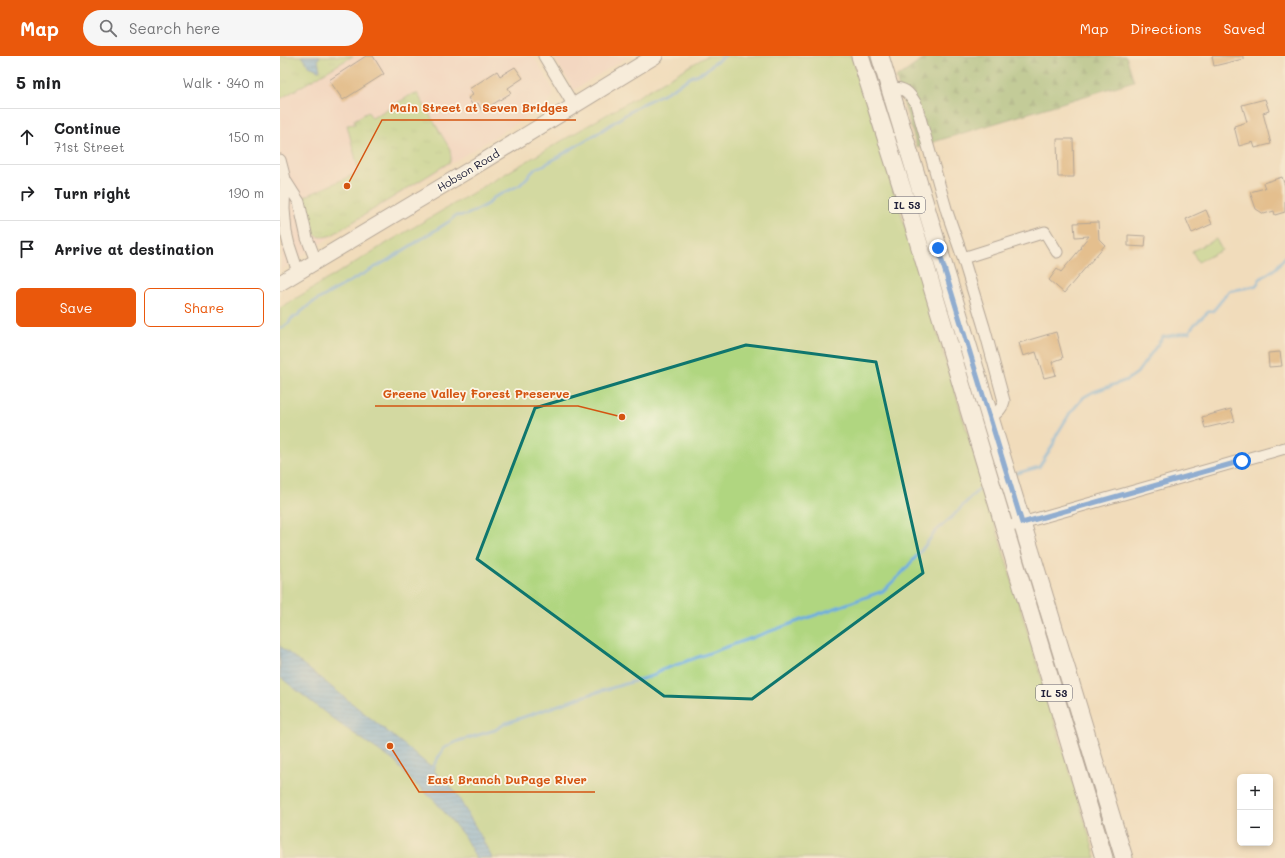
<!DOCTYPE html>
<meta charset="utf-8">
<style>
:root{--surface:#fff;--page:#f6f6f6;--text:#202124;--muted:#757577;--line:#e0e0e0;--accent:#ea580c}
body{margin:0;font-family:Mali,sans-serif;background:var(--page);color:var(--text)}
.controls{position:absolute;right:12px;bottom:12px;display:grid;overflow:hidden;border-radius:6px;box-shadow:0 2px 6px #0003}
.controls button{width:36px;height:36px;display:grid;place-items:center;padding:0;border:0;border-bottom:1px solid var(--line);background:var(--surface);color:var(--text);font:20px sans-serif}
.stop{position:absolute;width:12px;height:12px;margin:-9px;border:3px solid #1a73e8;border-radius:50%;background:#fff}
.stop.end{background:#1a73e8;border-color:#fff;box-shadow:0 1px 4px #0008}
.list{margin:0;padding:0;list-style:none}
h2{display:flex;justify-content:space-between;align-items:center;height:52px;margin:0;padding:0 16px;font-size:17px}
h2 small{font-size:13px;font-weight:400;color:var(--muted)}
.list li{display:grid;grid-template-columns:26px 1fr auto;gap:12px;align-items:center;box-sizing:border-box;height:56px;padding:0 16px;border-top:1px solid var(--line)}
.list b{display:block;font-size:15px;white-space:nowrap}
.list p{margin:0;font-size:13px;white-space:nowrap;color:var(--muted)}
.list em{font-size:13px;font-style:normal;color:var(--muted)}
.actions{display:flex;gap:8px;padding:12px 16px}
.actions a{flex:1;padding:9px 0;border:1px solid var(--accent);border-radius:6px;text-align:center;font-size:14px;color:var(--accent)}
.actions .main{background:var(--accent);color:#fff}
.icon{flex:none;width:22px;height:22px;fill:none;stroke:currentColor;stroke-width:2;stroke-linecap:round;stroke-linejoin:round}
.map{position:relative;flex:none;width:1005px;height:802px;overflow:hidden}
header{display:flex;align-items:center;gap:24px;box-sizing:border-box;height:56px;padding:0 20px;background:var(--accent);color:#fff}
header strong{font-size:19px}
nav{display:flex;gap:22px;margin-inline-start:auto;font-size:14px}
.search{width:280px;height:36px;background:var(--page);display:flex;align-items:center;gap:10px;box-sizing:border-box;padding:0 14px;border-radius:22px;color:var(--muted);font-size:15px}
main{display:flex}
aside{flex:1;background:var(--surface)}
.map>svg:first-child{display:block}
</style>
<header>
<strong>Map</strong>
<div class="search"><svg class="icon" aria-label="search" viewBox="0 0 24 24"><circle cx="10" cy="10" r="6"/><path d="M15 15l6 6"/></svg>Search here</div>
<nav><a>Map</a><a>Directions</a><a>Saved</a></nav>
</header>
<main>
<aside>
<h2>5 min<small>Walk · 340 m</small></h2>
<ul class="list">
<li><svg class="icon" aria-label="ahead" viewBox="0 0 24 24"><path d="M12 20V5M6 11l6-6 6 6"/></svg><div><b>Continue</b><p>71st Street</p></div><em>150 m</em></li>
<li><svg class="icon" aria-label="right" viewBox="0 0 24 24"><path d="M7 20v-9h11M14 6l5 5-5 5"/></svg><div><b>Turn right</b></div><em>190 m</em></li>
<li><svg class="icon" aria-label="arrive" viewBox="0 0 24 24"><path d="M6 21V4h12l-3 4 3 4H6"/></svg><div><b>Arrive at destination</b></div></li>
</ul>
<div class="actions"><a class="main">Save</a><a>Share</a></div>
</aside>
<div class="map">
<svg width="1005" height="802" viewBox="0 0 1005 802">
<defs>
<pattern id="grass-tufts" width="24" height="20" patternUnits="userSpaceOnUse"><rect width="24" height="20" fill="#b0d680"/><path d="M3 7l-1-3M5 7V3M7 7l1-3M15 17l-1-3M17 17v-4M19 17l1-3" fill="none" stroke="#97b770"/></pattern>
<pattern id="forest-firs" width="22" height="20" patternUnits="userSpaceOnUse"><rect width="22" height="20" fill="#8cb76e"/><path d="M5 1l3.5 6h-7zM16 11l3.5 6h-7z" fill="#72945c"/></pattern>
<pattern id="water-rules" width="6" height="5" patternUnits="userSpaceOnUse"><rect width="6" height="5" fill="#6dade0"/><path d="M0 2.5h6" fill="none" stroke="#598cb7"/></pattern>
</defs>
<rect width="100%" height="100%" fill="#fcf5e5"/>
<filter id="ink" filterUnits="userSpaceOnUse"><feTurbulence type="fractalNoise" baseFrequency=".025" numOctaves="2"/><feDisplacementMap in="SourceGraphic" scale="8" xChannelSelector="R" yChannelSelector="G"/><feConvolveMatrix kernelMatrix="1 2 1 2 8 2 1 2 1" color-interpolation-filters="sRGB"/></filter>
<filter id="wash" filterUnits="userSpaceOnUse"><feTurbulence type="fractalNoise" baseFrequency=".012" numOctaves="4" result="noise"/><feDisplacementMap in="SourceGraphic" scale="16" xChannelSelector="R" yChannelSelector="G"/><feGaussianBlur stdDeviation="0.9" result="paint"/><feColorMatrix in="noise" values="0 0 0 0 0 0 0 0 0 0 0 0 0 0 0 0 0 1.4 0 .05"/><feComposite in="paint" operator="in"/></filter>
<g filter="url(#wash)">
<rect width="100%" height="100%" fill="#f1dcbb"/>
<!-- built -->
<path fill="#f7d1c8" d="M0,0H253L269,26L272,34L273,40L270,45L265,50L52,180L0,215L3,190L0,170Z
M273,0H349L294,34Z"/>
<!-- grass -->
<path fill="url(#grass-tufts)" stroke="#697c5e" d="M0,0H73L0,43Z
M134,37L135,39L137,37L170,93L171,102L170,106L52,179C43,182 37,182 31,175L22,142L79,116L67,69L75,68L74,64L88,56L92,62Z"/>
<!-- forest -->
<path fill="url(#forest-firs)" stroke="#576c54" d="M648,0H846L854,25L637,91L616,22Z"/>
<!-- park -->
<path fill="#b0d680" stroke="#697c5e" d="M427,0H572L594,68L816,802H0V252L112,184Z
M936,183L942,194L918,206L912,195Z"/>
<!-- water -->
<path fill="url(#water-rules)" stroke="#48688e" d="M22,0H40L38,4L40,14L37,15L36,13L29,10Z
M0,590L133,696L148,709L154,710V715L174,734L199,777L212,802H196L184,780L155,745L131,724L114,705L57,666L0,621Z"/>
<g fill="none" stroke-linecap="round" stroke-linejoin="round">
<!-- stream -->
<path stroke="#6dade0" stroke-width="3" d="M0,273L9,267L11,263L18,259L22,255L32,247L108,204L170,165L175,160L186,159L195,155L209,147L213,142L240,129L255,113L266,108L321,75L360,49L387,36L411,21L425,15L434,7L445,0
M734,418L759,411L773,389L776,380L790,357L804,341L813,336L847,324L857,317L883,281L909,276L914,269L928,256L933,255L949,235L976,230L980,223L996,212L1005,201
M152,712L164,692L178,685L215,674L226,667L308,639L375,619L379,615L603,535L622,517L641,495L655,476L673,460L695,437L700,433"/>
</g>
<g id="blocks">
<!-- building -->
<path fill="#d49b58" d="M86,0H93L104,18L63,44L49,24Z
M932,0H963V3L934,10Z
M235,11L243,22L228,32L231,37L202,55L198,47L193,50L188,42L193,39L189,33L217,15L220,20Z
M985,43L989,55L983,57L991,88L975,92L973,86L959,90L954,70L967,66L962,49Z
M777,83H793L794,121H778Z
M1002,121L1005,130V156L995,159L994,155L984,158L976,153L970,136L985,132L983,127Z
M926,154L932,168L912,177L906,163Z
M818,166L819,183L825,189L784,237L769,224L777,213L781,216L801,192L800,191L809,180L795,181L794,167Z
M848,179L866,180L865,191L848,190Z
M776,276L783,302L772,306L776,319L764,322L756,296L743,300L739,287Z
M1000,296L1002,310L989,311L988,297Z
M951,353L955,365L925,372L922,361Z"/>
</g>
</g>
<g filter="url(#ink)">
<use href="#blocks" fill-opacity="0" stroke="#6a6368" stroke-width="1"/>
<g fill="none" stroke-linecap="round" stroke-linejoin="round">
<!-- minor casing -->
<g stroke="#6a6368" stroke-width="13">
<path id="minor" d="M264,0L294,50
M610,32C624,31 629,36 636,48L667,156L683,202L704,271L724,345C722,353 717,357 710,362
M0,104L5,123L4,153L6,176L9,189L18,216
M5,124L19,146L27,182L36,205
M683,202L765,176L777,196
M724,472L1005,392"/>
</g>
<!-- secondary casing -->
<g stroke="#6a6368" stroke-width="17">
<path id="secondary" d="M0,227L189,114L375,0"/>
</g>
<!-- primary casing -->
<g stroke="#6a6368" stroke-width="19">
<path id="primary" d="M580,0L623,135L824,802
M600,0L844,802"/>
</g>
<!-- minor -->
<use href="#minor" stroke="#fff" stroke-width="11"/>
<!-- secondary -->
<use href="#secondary" stroke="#fff" stroke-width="15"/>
<!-- primary -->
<use href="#primary" stroke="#fff" stroke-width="17"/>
</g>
</g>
<g fill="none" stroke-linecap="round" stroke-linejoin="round" filter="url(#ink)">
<!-- route -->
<path stroke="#1a73e8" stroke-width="5" d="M658,192L742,467L962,405"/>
</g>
<!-- marked area -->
<path d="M0 0H1005V802H0ZM466,289L596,306L643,517L472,643L384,640L197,503L255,352Z" fill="#f1dcbb" fill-opacity=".55" fill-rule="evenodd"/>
<path fill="none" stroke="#0f766e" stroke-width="3" stroke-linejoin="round" d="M466,289L596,306L643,517L472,643L384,640L197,503L255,352Z"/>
<g text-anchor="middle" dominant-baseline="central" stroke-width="3.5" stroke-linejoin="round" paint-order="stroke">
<!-- shield labels -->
<g fill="#fcf5e5" stroke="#63616e" stroke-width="1">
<rect x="609" y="141" width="36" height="16" rx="3"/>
<rect x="756" y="629" width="36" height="16" rx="3"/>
</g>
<g font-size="10" font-weight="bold" fill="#22223b">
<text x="627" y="149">IL 53</text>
<text x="774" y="637">IL 53</text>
</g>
<!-- street labels -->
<g font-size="11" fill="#22223b" stroke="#fcf5e5">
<text transform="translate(188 114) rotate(-31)">Hobson Road</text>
</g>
</g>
<!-- callouts -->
<path fill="none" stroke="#d45411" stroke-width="1.5" d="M67 130L102 64H296M342 361L298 350H95M110 690L139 736H315"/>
<g fill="#d45411" stroke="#fcf5e5" stroke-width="1.5">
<circle cx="67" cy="130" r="4"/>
<circle cx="342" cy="361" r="4"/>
<circle cx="110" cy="690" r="4"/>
</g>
<g font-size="12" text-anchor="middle" font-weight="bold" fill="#d45411" stroke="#fcf5e5" stroke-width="3.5" stroke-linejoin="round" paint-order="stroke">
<text x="199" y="56">Main Street at Seven Bridges</text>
<text x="196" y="342">Greene Valley Forest Preserve</text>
<text x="227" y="728">East Branch DuPage River</text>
</g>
</svg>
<div class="controls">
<button>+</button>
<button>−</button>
</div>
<div class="stop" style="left:962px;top:405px"></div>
<div class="stop end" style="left:658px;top:192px"></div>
</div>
</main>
